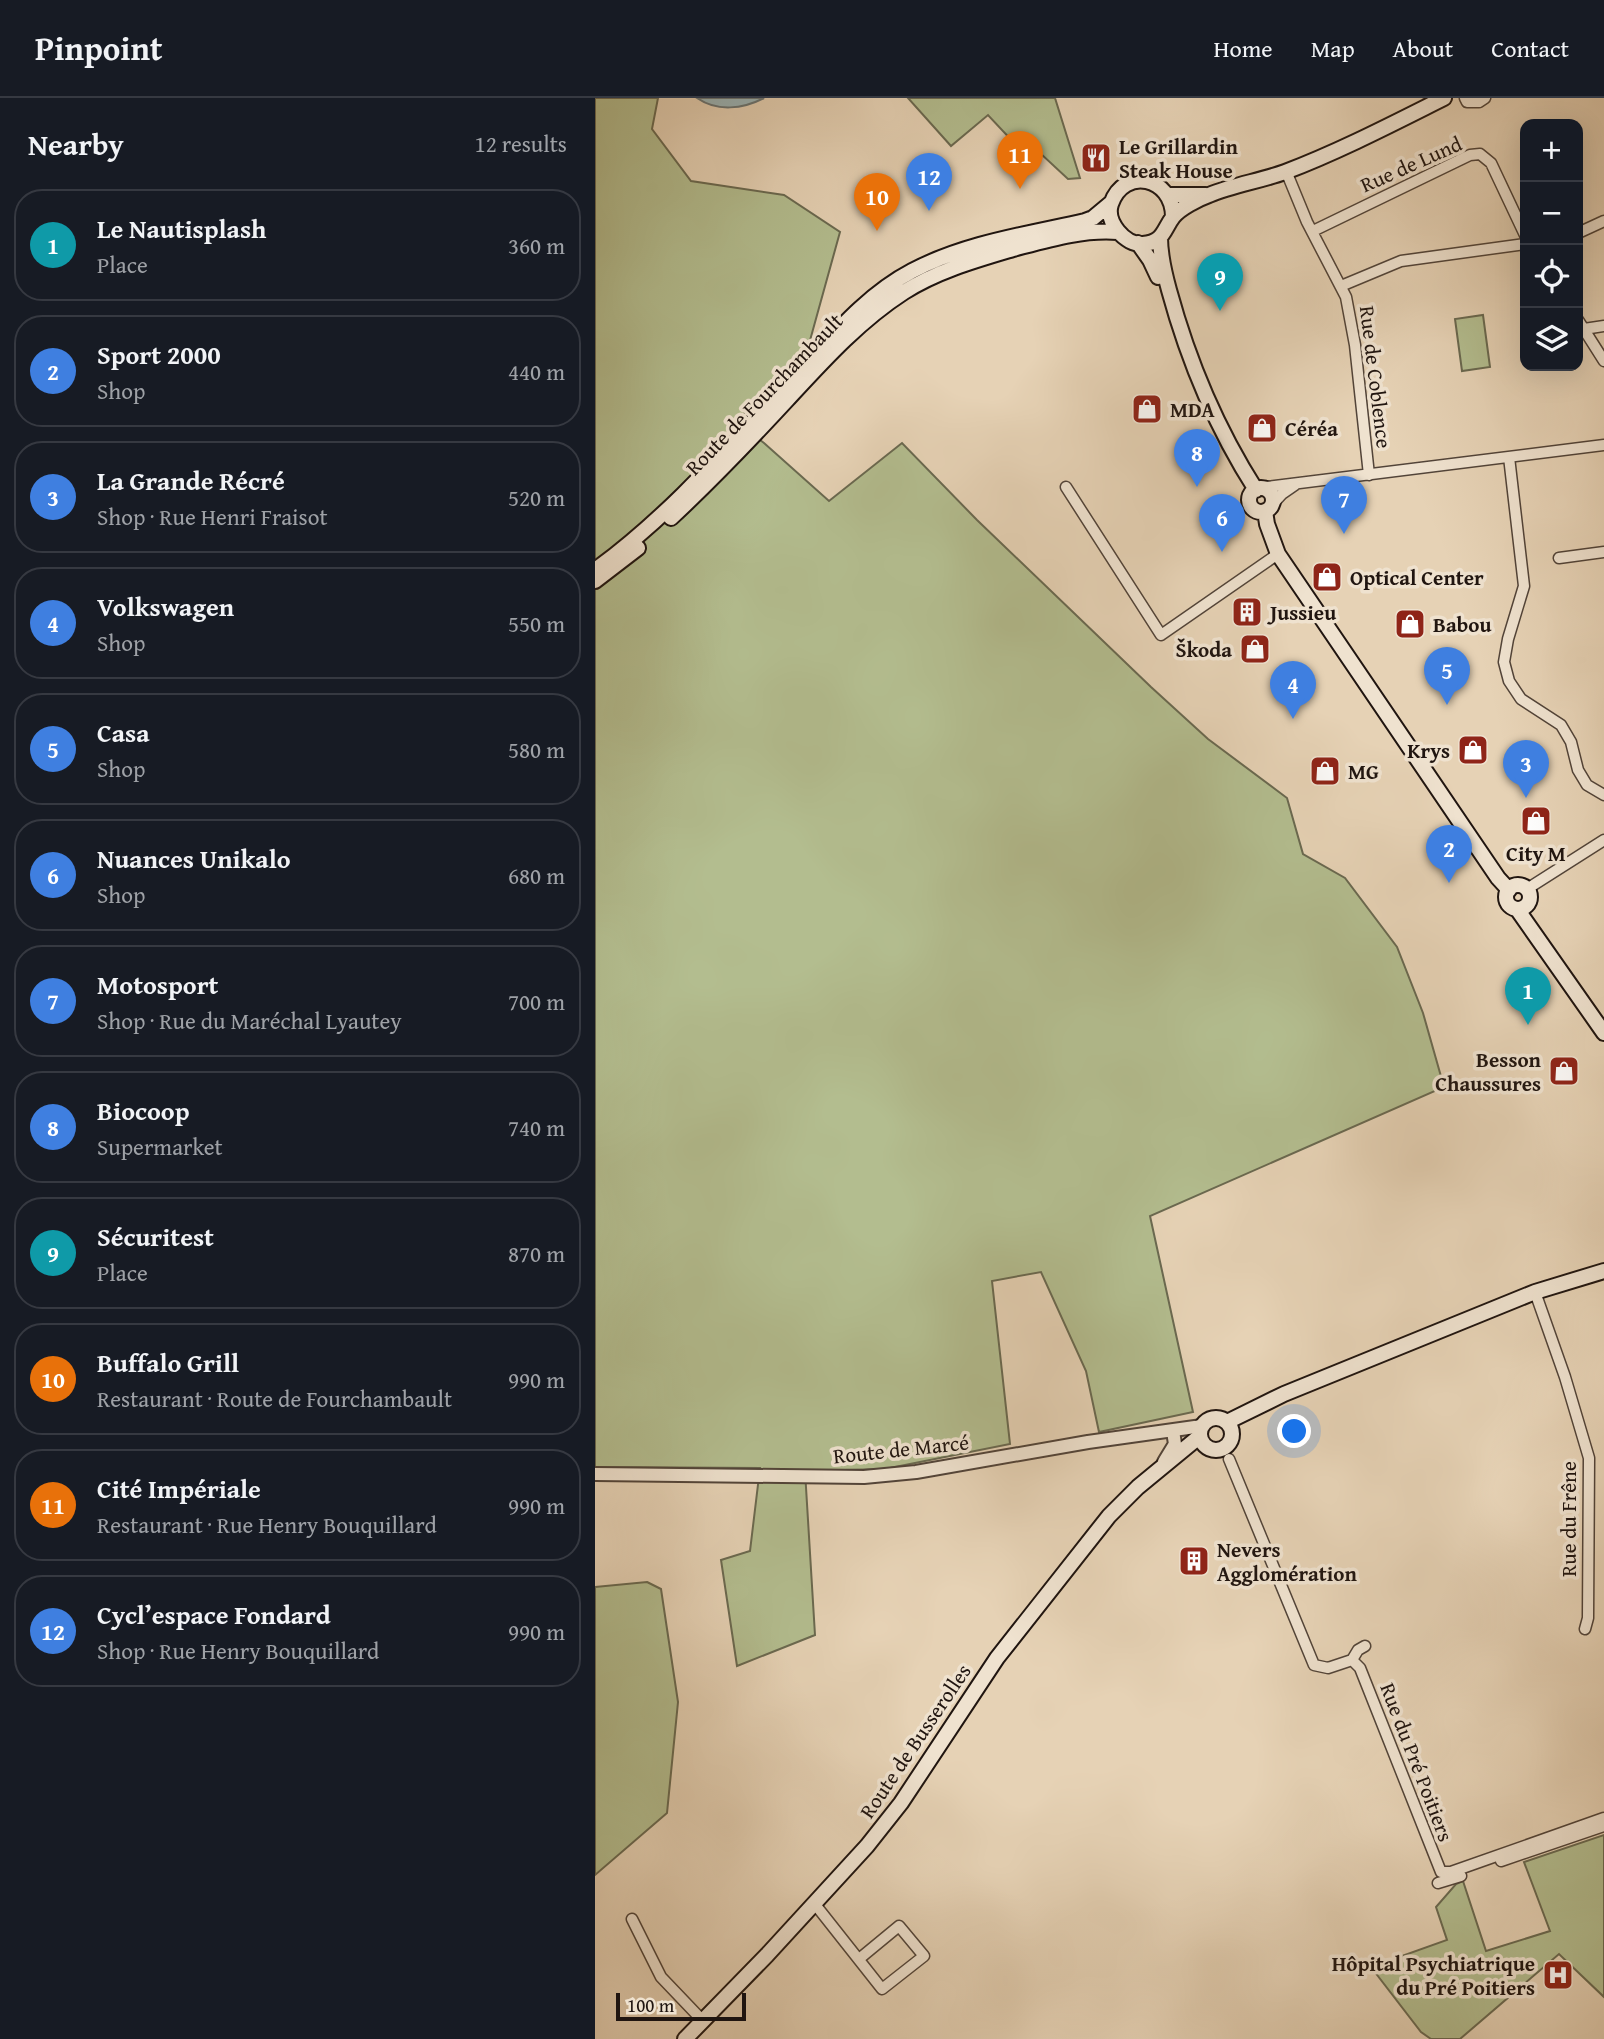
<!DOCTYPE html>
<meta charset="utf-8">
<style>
:root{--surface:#171b24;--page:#242831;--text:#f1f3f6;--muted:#9ea1a6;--line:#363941;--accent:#ea580c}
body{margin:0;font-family:"Gentium Book Plus",serif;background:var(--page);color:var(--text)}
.controls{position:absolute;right:21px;top:21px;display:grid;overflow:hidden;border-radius:14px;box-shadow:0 7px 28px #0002}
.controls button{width:63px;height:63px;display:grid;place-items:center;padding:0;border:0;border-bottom:2px solid var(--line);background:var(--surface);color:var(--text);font:35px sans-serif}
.scale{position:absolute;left:21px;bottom:18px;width:130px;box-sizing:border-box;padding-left:7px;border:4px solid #201510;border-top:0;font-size:19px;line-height:24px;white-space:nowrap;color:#201510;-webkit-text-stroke:5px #efe2cf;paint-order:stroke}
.you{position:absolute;left:700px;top:1334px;width:24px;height:24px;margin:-18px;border:5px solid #fff;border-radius:50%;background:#1a73e8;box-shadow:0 0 0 10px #1a73e833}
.badge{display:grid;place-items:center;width:46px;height:46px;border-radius:50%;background:var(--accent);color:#fff;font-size:23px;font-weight:700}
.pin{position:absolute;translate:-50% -58px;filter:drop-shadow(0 2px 4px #0008)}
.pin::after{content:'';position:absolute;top:37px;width:24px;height:21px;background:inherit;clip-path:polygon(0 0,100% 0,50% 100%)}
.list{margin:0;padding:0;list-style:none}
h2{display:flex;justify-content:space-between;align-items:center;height:91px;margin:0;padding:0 28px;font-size:30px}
h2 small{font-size:23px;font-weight:400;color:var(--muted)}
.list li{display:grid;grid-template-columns:46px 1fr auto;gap:21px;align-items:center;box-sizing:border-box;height:112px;margin:0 14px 14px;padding:0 14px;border:2px solid var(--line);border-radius:28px}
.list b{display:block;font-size:26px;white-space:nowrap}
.list p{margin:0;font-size:23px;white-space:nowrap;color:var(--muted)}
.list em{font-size:23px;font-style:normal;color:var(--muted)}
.icon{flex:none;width:38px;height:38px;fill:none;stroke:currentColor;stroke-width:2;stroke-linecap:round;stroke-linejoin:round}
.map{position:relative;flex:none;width:1009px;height:1941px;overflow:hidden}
header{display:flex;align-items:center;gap:42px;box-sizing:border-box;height:98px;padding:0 35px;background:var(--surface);border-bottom:2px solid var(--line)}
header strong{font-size:33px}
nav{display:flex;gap:38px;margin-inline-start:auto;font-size:24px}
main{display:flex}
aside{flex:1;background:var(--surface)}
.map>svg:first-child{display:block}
</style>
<header>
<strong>Pinpoint</strong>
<nav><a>Home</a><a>Map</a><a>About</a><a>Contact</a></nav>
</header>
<main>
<aside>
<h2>Nearby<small>12 results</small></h2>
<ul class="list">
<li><span class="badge" style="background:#0f9aa8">1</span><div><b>Le Nautisplash</b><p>Place</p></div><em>360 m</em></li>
<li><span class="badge" style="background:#3f7fe0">2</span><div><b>Sport 2000</b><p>Shop</p></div><em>440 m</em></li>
<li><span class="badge" style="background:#3f7fe0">3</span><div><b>La Grande Récré</b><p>Shop · Rue Henri Fraisot</p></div><em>520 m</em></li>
<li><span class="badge" style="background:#3f7fe0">4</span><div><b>Volkswagen</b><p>Shop</p></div><em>550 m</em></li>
<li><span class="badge" style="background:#3f7fe0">5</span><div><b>Casa</b><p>Shop</p></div><em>580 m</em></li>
<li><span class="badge" style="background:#3f7fe0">6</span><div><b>Nuances Unikalo</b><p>Shop</p></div><em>680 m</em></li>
<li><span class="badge" style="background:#3f7fe0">7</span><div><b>Motosport</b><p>Shop · Rue du Maréchal Lyautey</p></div><em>700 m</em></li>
<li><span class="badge" style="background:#3f7fe0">8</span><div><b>Biocoop</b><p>Supermarket</p></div><em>740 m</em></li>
<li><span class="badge" style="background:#0f9aa8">9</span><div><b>Sécuritest</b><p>Place</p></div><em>870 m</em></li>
<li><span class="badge" style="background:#e8710a">10</span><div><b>Buffalo Grill</b><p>Restaurant · Route de Fourchambault</p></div><em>990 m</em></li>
<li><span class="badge" style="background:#e8710a">11</span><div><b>Cité Impériale</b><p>Restaurant · Rue Henry Bouquillard</p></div><em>990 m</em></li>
<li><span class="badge" style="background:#3f7fe0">12</span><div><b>Cycl’espace Fondard</b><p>Shop · Rue Henry Bouquillard</p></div><em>990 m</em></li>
</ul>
</aside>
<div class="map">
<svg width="1009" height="1941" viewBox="0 0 1009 1941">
<rect width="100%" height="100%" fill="#e6d2b5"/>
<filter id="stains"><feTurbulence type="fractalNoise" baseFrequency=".00286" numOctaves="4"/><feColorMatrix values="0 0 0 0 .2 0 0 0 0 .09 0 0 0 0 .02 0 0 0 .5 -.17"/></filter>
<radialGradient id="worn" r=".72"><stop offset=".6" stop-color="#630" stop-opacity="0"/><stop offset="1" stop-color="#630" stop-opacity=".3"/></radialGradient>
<!-- green -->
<path fill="#b3bd8f" stroke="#6a6950" stroke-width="2" d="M0,0H63L57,31L96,83L189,97L245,134L214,246L141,324L169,345L234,403L307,345L382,422L556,589L613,641L692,700L708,756L750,780L802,849L828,915L849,989L555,1118L598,1314L504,1334L491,1273L446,1174L397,1183L415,1346L290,1371L210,1373L220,1537L142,1568L126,1462L155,1453L165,1370L0,1369Z
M313,0H460L485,80L473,81L430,41L422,48L393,17L356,48Z
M888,217L895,269L867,273L860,221Z
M52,1484L66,1491L83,1604L72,1715L0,1777V1489Z
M1009,1737V1899L964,1856L865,1941H836L826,1934L776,1869L852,1842L841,1809L861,1786L868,1783L891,1853L955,1833L929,1764Z"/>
<!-- water -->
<path fill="#9ab5b8" stroke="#697575" stroke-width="2" d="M102,0H169C148,11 122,14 102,0Z"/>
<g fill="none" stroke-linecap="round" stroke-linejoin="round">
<!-- minor casing -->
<g stroke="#524439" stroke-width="13">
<path id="minor" d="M870,0L872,4H884L890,0
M691,73L712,124L751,199L760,247L774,377
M718,133L875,57L885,56L896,65L930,137
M983,135L1009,123
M746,188L806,163L930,146
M983,222L1009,263
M989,231L1009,228
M914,359L929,488L913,541L909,564L914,583L926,601L966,627L976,644L983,672L992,687L1009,697
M471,389L566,537L683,456
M664,390L1009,347
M677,407L687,396L700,387
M964,460L1009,454
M932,791L1009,742
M940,1194L970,1279L994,1360L993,1520L990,1531
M634,1361L719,1567L733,1570L757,1562L765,1570L846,1774H856L1009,1720
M757,1562L763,1552L770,1548
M906,1763L1009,1728
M843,1785L866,1778
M219,1805L287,1891L329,1858L304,1828L264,1861
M37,1821L66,1879L108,1923"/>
</g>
<!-- tertiary casing -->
<g stroke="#524439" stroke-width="16">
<path id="tertiary" d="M569,1364L580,1346L578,1333
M0,1376L269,1379L321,1374L493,1344L607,1328"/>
</g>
<!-- secondary casing -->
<g stroke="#201510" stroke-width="18">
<path id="secondary" d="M573,97H611
M578,119C578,79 529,68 516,106C510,124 530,147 548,146C569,144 568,132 578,119C585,110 603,101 614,97C638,87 665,83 690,74C745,53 797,26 849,0
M565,139C565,158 569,174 574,192C593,262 622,331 661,392
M543,145L555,162L563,179
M654 402a12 12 0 1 1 24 0a12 12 0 1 1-24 0Z
M670,413L672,426L683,456L903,780L914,792
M76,420C117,382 155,342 192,302C228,263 264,223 309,194C342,173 381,162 418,151C452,142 488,131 523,134
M0,472C76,417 138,344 202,276C237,239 271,197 317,173C370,145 433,136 490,123L498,120L516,105
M0,483L43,450
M911 799a12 12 0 1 1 24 0a12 12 0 1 1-24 0Z
M922,811L1009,935
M605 1336a16 16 0 1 1 32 0a16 16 0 1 1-32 0Z
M632,1324L689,1296L940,1194L1009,1173
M90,1941L172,1857L272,1748L306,1705L402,1560L514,1418L543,1389L605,1338"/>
</g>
<!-- minor -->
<use href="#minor" stroke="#efe2cf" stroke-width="10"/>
<!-- tertiary -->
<use href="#tertiary" stroke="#efe2cf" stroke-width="12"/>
<!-- secondary -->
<use href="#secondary" stroke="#efe2cf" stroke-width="14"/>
</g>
<!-- icons -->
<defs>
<g id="restaurant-square" transform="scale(1.575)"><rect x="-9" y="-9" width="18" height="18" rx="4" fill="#8f2418" stroke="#efe2cf"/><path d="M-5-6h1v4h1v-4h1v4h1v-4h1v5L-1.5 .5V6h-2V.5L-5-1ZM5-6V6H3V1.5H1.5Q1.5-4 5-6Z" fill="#fff"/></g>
<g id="shop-square" transform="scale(1.575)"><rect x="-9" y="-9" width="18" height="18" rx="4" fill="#8f2418" stroke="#efe2cf"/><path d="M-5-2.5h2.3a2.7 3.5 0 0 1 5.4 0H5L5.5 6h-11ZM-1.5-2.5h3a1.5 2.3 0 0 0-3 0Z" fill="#fff"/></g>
<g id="building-square" transform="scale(1.575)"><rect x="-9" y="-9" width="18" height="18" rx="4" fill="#8f2418" stroke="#efe2cf"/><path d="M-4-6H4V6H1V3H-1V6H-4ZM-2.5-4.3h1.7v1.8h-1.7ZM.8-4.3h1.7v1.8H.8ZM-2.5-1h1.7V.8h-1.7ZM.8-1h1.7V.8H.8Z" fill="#fff"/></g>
<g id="hospital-square" transform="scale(1.575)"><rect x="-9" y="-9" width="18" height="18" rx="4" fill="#8f2418" stroke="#efe2cf"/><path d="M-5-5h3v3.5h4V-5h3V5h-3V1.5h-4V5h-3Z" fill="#fff"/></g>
</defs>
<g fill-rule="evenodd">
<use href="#restaurant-square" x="501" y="60"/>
<use href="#shop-square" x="552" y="311"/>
<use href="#shop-square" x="667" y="330"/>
<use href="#shop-square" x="732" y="479"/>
<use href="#building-square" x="652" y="514"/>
<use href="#shop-square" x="815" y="526"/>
<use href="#shop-square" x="660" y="551"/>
<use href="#shop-square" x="878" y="652"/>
<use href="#shop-square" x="730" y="673"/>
<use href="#shop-square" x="941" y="723"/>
<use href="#shop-square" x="969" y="973"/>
<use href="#building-square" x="599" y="1463"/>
<use href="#hospital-square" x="963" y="1877"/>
</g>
<g text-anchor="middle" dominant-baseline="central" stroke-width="7" stroke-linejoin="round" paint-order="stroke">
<!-- poi labels -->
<g font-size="21" font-weight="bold" fill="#201510" stroke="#efe2cf" text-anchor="start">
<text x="524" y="48">Le Grillardin<tspan x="524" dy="24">Steak House</tspan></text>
<text x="575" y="311">MDA</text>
<text x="690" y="330">Céréa</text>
<text x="755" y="479">Optical Center</text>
<text x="675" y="514">Jussieu</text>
<text x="838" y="526">Babou</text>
<text x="637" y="551" text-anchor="end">Škoda</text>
<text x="855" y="652" text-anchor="end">Krys</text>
<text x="753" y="673">MG</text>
<text x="941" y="755" text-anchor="middle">City M</text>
<text x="946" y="961" text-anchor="end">Besson<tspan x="946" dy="24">Chaussures</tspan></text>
<text x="622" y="1451">Nevers<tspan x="622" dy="24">Agglomération</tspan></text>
<text x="940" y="1865" text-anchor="end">Hôpital Psychiatrique<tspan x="940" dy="24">du Pré Poitiers</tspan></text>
</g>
<!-- street labels -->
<g font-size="21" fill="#201510" stroke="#efe2cf">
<text transform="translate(816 66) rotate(-24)">Rue de Lund</text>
<text transform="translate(781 279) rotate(83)">Rue de Coblence</text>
<text transform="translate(169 296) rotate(-46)">Route de Fourchambault</text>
<text transform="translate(306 1351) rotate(-6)">Route de Marcé</text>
<text transform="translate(973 1421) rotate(-90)">Rue du Frêne</text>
<text transform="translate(320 1643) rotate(-56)">Route de Busserolles</text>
<text transform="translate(822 1664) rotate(69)">Rue du Pré Poitiers</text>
</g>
</g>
<rect width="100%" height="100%" filter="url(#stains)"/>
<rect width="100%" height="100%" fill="url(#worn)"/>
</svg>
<div class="controls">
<button>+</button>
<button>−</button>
<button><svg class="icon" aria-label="locate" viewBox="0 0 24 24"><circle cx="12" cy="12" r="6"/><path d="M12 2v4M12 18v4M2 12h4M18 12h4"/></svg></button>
<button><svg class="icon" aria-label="layers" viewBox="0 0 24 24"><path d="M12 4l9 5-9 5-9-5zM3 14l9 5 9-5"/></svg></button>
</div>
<div class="scale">100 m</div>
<div class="you"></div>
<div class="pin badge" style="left:933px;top:927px;background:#0f9aa8">1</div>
<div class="pin badge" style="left:854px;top:785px;background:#3f7fe0">2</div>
<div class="pin badge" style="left:931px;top:700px;background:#3f7fe0">3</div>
<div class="pin badge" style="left:698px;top:621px;background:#3f7fe0">4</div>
<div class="pin badge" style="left:852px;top:607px;background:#3f7fe0">5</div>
<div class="pin badge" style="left:627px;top:454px;background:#3f7fe0">6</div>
<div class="pin badge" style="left:749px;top:436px;background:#3f7fe0">7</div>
<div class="pin badge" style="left:602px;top:389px;background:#3f7fe0">8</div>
<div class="pin badge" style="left:625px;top:213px;background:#0f9aa8">9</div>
<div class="pin badge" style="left:282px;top:133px;background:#e8710a">10</div>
<div class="pin badge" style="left:425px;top:91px;background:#e8710a">11</div>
<div class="pin badge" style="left:334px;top:113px;background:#3f7fe0">12</div>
</div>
</main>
